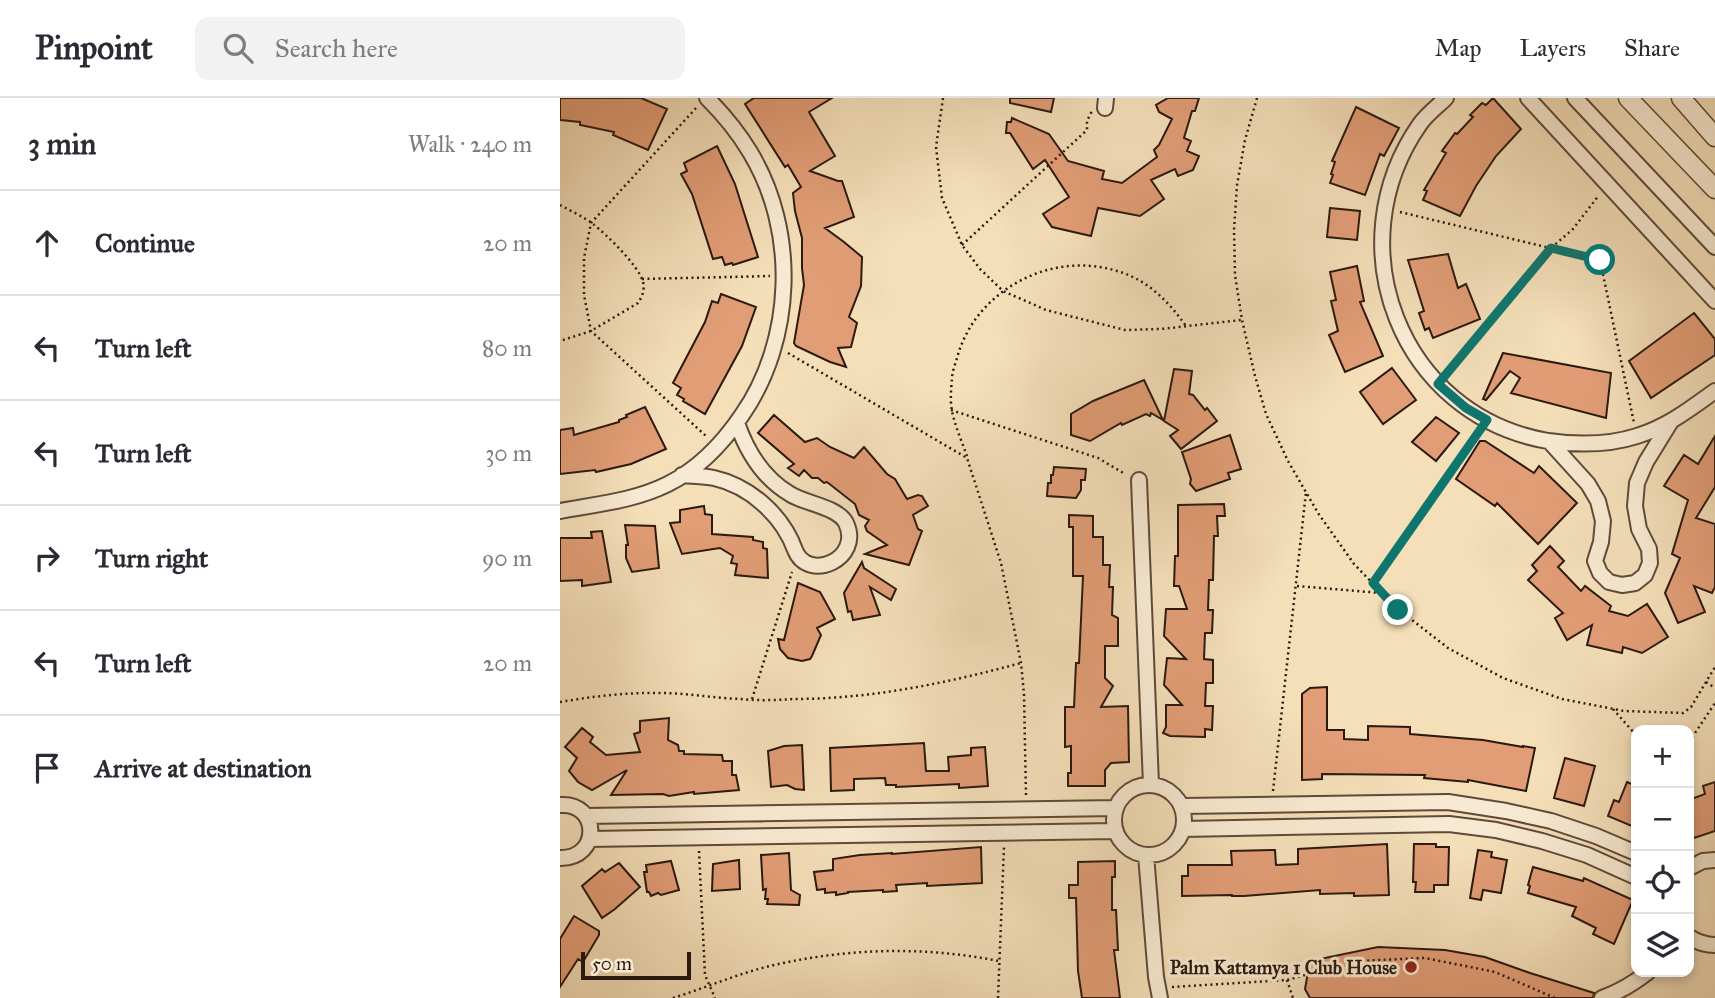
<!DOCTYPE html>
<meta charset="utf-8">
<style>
:root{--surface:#fff;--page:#f2f2f3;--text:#2b2b33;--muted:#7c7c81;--line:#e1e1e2}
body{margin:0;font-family:"IM FELL Great Primer",serif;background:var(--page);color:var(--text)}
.controls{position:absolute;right:21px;bottom:21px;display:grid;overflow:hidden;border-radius:14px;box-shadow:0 4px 10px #0003}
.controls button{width:63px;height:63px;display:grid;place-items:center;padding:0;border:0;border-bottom:2px solid var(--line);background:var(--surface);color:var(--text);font:35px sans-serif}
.scale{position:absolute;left:21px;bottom:18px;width:110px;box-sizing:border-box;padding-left:7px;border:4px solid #2c190f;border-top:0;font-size:19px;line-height:24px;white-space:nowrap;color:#2c190f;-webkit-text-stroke:5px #f8ead2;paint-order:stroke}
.stop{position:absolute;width:21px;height:21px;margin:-16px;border:5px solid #0f766e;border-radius:50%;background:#fff}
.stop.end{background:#0f766e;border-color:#fff;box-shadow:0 2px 7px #0008}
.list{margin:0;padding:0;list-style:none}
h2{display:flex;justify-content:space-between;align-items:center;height:91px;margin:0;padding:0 28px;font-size:30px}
h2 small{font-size:23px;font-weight:400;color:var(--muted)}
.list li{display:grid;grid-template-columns:46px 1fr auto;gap:21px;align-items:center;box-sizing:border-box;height:105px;padding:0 28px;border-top:2px solid var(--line)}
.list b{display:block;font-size:26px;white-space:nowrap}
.list em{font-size:23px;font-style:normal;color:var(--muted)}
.icon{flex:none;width:38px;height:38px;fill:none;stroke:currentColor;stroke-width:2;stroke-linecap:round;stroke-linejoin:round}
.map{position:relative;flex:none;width:1155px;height:900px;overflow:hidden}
header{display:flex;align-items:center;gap:42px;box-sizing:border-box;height:98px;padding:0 35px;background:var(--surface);border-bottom:2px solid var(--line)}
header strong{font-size:33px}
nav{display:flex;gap:38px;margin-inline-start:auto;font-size:24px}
.search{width:490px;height:63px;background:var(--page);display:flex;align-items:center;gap:18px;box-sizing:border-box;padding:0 24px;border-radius:14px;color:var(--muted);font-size:26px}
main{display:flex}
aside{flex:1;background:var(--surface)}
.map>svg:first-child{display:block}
</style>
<header>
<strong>Pinpoint</strong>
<div class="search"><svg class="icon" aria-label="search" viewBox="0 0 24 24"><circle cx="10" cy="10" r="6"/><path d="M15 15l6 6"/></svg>Search here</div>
<nav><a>Map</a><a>Layers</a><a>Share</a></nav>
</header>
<main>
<aside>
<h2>3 min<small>Walk · 240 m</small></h2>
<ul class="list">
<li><svg class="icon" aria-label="ahead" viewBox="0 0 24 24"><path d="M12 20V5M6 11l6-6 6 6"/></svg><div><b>Continue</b></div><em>20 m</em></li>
<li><svg class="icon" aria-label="left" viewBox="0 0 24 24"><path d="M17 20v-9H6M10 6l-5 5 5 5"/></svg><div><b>Turn left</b></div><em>80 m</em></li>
<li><svg class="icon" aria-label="left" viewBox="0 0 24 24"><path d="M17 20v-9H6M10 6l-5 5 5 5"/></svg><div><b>Turn left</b></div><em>30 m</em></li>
<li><svg class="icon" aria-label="right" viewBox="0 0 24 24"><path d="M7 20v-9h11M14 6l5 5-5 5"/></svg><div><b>Turn right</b></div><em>90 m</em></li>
<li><svg class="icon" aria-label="left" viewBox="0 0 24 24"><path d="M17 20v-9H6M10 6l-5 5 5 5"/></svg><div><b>Turn left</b></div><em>20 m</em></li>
<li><svg class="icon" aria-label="arrive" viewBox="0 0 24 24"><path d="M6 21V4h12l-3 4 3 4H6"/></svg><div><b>Arrive at destination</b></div></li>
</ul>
</aside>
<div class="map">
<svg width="1155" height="900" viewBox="0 0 1155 900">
<rect width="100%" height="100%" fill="#f4dfb9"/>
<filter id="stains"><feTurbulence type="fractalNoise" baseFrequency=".00286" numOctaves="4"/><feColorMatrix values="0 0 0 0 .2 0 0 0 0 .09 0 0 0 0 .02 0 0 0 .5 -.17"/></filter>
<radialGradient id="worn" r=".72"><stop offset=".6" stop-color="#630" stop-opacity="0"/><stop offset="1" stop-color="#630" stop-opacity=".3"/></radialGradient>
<!-- building -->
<path fill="#e19d76" stroke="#2c190f" stroke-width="2" d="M0,0H81L107,11L88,52L53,37L54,34L20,27V24L0,22Z
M194,0H272L249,14L275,58L250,73L278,83H282L294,119L265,130L284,144L302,159L301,188L289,219L297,225L291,249L278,250L286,269L270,264L236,248L234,245L244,187L242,170V140L235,113L233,95L241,89L228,67L225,69L185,6Z
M450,0H494L491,14L450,5Z
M608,0H639L635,13H632L624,40L631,43L627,53L639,58L633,72L618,78L615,71L591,82L604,101L580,118L538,110L531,138L492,129L483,116L509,99L485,62L473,71L450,35H446L447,24H451L452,20L489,36L508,63L544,73L542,81L562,85L597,59L594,52L599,47L612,21L599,14L596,7Z
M933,0L961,31L936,58L916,88L900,118L863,102L867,93L864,92L886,55L882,53L895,35L897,36L913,19L910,17L922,5L926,7Z
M796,9L839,30L824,58L820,56L805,97L770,85L773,77L771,76L775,64L772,63Z
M157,48L175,86L198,159L173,167L172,165L165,167L162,159L153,161L132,96L121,76L127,73L124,65Z
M770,110L800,113L797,142L767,139Z
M888,156L898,190L906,186L920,221L873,240L869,230L865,232L859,215L864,213L848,162Z
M797,168L804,203L800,204L823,258L785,274L769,237L778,233L771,203L776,202L770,174Z
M161,196L196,209L182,248L145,316L123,303L124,301L117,297L121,290L113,285L145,224L152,203L158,205Z
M1134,215L1155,241V257L1091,300L1069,263Z
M943,255L1051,275L1046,320L951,295L960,280L950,273L926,302L923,301Z
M832,270L856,302L823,326L800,294Z
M614,271L632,273L629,296L633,297L645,312L647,310L657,323L621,351L610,338L618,332L604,323Z
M584,282L603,322L591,315L590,318L586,316L562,327L561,325L530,343L511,337V316L533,303Z
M85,309L106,351L71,366L36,374L35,372L0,376V332L13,330L14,337L59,324V322L67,319L66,317Z
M214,317L245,344L257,340L270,349L294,360L304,349L327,376L335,381L347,401L358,397L362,398L368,408L353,417L358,431L362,433L349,467L305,456L327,447L307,433L305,428L309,422L299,417L295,406L267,384L264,385L258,380H252L244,372L239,378L228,370L234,366L198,335Z
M876,319L899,335L876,363L852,344Z
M670,337L681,371L668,375L670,381L636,393L630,386L631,381L622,354Z
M1155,338V389L1136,420L1155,426V489L1152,495L1134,488L1145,514L1118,525L1105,495L1120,460L1112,456L1128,402L1104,388L1124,357L1138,366Z
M920,343H925L974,375L979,368L1017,405L978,446L937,405L935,408L896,381Z
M494,369L526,371L525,382H521V392L516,400L487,398L488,385H491V377H493Z
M664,406L665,418H657L658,438H654L653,482H649L648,512H653L652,535H645L644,561L653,562V585H646L645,608H653L652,632L645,631V639L610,638L603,635L606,629V607H622L604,587L607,560L626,561L604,538L606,511H627L619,488H614L615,458H618V407Z
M144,408L145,416L152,417V436L193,439V442L203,444V450L207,451L208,480L175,477L177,466L171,465L173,458L160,450L122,456L110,425L120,424V412Z
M509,417L533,418V439H543V467H550L549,489H553L552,517L558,520V548H545V580L553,588L541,609L568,608L569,664L551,665L545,672V688H508V675H511V648L505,649V609H514L516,565H519L523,478H513V429H509Z
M65,427L95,428L99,470L72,474L66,460V447H68Z
M42,433L51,484L22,488V482L0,483V440H32L31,434Z
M990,448L1004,463L998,469L1021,493L1025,488L1051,508L1049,513L1068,518L1087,506L1108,539L1082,555L1063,549L1062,555L1027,547L1032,527L1007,542L995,520L1003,515L968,482L977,473L972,467Z
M302,464L304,470L336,491L331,502L310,489L320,517L293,522L291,513L288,514L284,495Z
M238,485L260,494L275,521L257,530L261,537L252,558L250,561L242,563L228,560L220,551L218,541L224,542Z
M767,589V632H784V641L808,642V628L850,629V636L923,642L963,649V648L975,650L966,693L908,682V684L864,680L865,677L762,676V681L742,682V596L750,590Z
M109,620L108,642L118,647L119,653H124V656L162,657L163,663H172V677H176L179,692L134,696V694L109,698L103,696L51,697L67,672L32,692L18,684L9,673L17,660L5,649L22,630L33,639L30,644L46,657L80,654L74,636L80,634V623Z
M364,645L366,673H389L388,659L411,657V650L425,649L428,688L399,690V686L336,689V687H326L325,680L294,681V692L271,693L270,650Z
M242,647L244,692L235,691L227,687L211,689L208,653L224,648Z
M1005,660L1035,668L1024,708L994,700Z
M1067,684L1076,688V722L1074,729L1048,718L1054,702L1059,704Z
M1155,684V733L1134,740L1129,727V702L1145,696L1143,688Z
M827,746L829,797L794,798V795L760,796V792L684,798H672V797L622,798V778H628V767H672L671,753L715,752L716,767L738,766V751Z
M854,746H876V749H889L888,787H874V794H855L856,784H853Z
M421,749L422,785L367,788V785L336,787L337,793L323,794V792L288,794V795L276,797V794L265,795V791L257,792L254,774L273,772V761L300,757L332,755V756Z
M918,752L932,754L931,759L947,762L941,795L923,792L921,802L910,800Z
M229,755L231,792L240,797L239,807L207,806L208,801H205L206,791L203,792L201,757Z
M179,762L180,791L152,793L153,766Z
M111,763L119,792L101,797L98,795L91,798L89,794H87L84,774H87L86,767Z
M555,763V779H552V812H556L558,852H554L560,900H522L518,873L516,800H509V787H518V764Z
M59,765L80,789L55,811L42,820L22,788L42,771L45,774Z
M973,769L1023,783L1024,780L1073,802L1054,846L1033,836L1036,830L1012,818L1016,809L968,795L970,788L968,787Z
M14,818L39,833V837L23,864L18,861L0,889V841Z
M818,849L885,852L925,859L970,875L1034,895L1033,900H750L745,891L750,863Z"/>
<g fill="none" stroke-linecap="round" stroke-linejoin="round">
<!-- minor casing -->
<g stroke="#5e4a3a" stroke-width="18">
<path id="minor" d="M886,0C878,8 867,16 860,26C775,147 840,318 988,343C1017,347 1049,347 1077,338C1107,329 1130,311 1155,293
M968,0L1155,203
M1015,0L1155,149
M545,10L546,0
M989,343L1028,386L1038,403L1043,423L1041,444L1035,463L1040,475L1049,484L1062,487L1075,485L1085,477L1090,465L1089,451L1079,431L1075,408L1077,385L1086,364L1110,325
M122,377C132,378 144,378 154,380C190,388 223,418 235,452C248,485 303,461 286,425C278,409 246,406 230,396C203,380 187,354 177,325
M579,382L591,687
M0,413C37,406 74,403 108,386C138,371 163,345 182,317C234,242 238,133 190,54C178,34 163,16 147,0
M554 722a35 35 0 1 1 70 0a35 35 0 1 1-70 0Z
M0,707C40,704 41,761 0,760
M622,708L888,704L946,713L991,723L1036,738L1076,755
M26,718L556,710
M623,731L889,726L936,732L982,743L1027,757L1076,779
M29,741L556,733
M586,757L596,879L600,900
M1129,770L1143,763L1155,762
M1129,839C1137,844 1145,847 1155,847
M1042,900C1059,894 1073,886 1088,874"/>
</g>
<!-- tertiary casing -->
<g stroke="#5e4a3a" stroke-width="21">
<path id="tertiary" d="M1068,0L1155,91
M1121,0L1155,39"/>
</g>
<!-- path -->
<path stroke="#2c190f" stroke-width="2.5" stroke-dasharray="2 3.5" stroke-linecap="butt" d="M383,0L376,49L382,100L402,147L420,171L443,193L486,212L565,232L601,231L681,222
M697,0L685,42L677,87L674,132L675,177L682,222L695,278L706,316L728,363L758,415L794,466L822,495L838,511L888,550L943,580L1002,601L1064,613L1123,615L1131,609L1155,569
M136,10L31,125L24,160V197L31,233L146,338
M0,107C11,113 24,119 33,126C47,137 79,168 83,184C85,192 82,199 78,205L31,233L0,243
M840,114L1040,162L1074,325
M402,147L527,32V23L532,13
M82,181L210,178
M228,255L407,360L441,465L461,565L464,596L466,698
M890,273L991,150L1013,131L1039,97
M391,312L538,360L565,376
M407,358C402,344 395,328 392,313C390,303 391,290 392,281C392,274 395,267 397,260C415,193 490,152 557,173C588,182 608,203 626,228
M813,485L919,333
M737,488L821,495
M1146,584L1155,590
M192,601L232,474
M0,604C30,599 60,595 90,595C121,594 151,600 181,601C199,603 217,602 234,601C311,601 387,585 461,565
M1053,611L1076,637
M1129,644L1155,605
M713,693L746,394
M139,753L145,877L155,900
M727,882L733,900
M612,889L727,882L795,863L865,860L935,874L995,900
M113,900C145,890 177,876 210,868C286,850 363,848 439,863
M438,900L444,749"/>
<!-- minor -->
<use href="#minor" stroke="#f8ead2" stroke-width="14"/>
<!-- tertiary -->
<use href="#tertiary" stroke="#f8ead2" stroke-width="18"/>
</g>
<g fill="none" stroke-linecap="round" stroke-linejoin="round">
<!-- route -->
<path stroke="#0f766e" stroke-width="9" d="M838,512L813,485L927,322L906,310L878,286L991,150L1040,162"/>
</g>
<!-- markers -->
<circle fill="#8f2418" stroke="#f8ead2" stroke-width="2.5" cx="851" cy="869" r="7"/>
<g text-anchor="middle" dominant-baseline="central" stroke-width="6" stroke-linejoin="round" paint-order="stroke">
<!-- poi labels -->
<g font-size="19" font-weight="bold" fill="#2c190f" stroke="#f8ead2" text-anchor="end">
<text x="837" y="869">Palm Kattamya 1 Club House</text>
</g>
</g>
<rect width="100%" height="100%" filter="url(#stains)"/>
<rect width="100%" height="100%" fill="url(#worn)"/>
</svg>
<div class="controls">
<button>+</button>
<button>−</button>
<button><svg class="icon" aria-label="locate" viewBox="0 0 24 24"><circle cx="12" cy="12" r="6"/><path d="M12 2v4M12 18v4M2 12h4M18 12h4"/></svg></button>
<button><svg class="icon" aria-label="layers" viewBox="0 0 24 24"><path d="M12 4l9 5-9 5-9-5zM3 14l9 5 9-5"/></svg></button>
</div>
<div class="scale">50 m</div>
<div class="stop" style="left:1040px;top:162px"></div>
<div class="stop end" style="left:838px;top:512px"></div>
</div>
</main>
